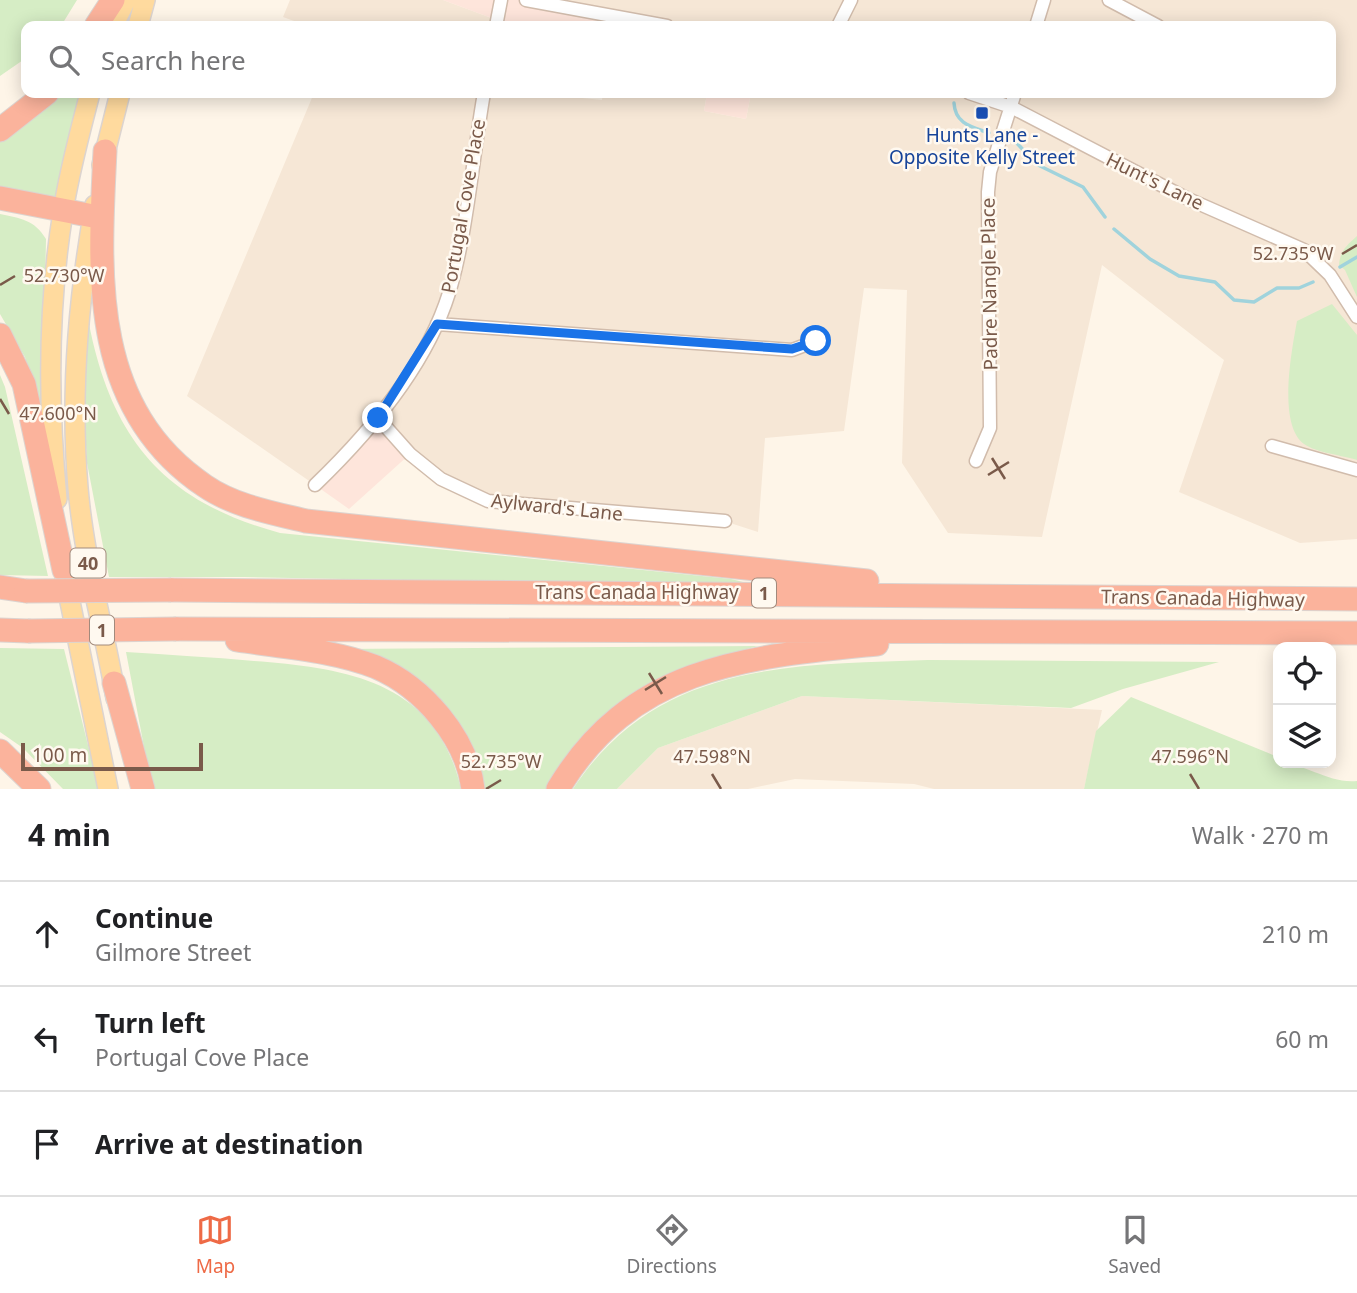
<!DOCTYPE html>
<meta charset="utf-8">
<style>
:root{--surface:#fff;--page:#f2f2f2;--text:#202124;--muted:#757577;--line:#e0e0e0;--accent:#ee6a46}
body{margin:0;font-family:"Noto Sans",sans-serif;background:var(--page);color:var(--text)}
.controls{position:absolute;right:21px;bottom:21px;display:grid;overflow:hidden;border-radius:14px;box-shadow:0 4px 18px #0003}
.controls button{width:63px;height:63px;display:grid;place-items:center;padding:0;border:0;border-bottom:2px solid var(--line);background:var(--surface);color:var(--text);font:35px sans-serif}
.scale{position:absolute;left:21px;bottom:18px;width:182px;box-sizing:border-box;padding-left:7px;border:4px solid #7a5a4a;border-top:0;font-size:19px;line-height:24px;white-space:nowrap;color:#7a5a4a;-webkit-text-stroke:5px #fff9f0;paint-order:stroke}
.stop{position:absolute;width:21px;height:21px;margin:-16px;border:5px solid #1a73e8;border-radius:50%;background:#fff}
.stop.end{background:#1a73e8;border-color:#fff;box-shadow:0 2px 7px #0008}
.list{margin:0;padding:0;list-style:none}
h2{display:flex;justify-content:space-between;align-items:center;height:91px;margin:0;padding:0 28px;font-size:30px}
h2 small{font-size:23px;font-weight:400;color:var(--muted)}
.list li{display:grid;grid-template-columns:46px 1fr auto;gap:21px;align-items:center;box-sizing:border-box;height:105px;padding:0 28px;border-top:2px solid var(--line)}
.list b{display:block;font-size:26px;white-space:nowrap}
.list p{margin:0;font-size:23px;white-space:nowrap;color:var(--muted)}
.list em{font-size:23px;font-style:normal;color:var(--muted)}
.icon{flex:none;width:38px;height:38px;fill:none;stroke:currentColor;stroke-width:2;stroke-linecap:round;stroke-linejoin:round}
.map{position:relative;flex:none;width:1357px;height:789px;overflow:hidden}
.search{position:absolute;background:var(--surface);box-shadow:0 4px 18px #0003;left:21px;right:21px;top:21px;height:77px;display:flex;align-items:center;gap:18px;box-sizing:border-box;padding:0 24px;border-radius:14px;color:var(--muted);font-size:26px}
.sheet{height:406px;background:var(--surface)}
nav{display:flex;justify-content:space-around;align-items:center;box-sizing:border-box;height:98px;border-top:2px solid var(--line);background:var(--surface);font-size:19px;color:var(--muted)}
nav a{display:grid;justify-items:center;gap:4px}
nav .on{color:var(--accent)}
.map>svg:first-child{display:block}
</style>
<div class="map">
<svg width="1357" height="789" viewBox="0 0 1357 789">
<rect width="100%" height="100%" fill="#fef5e8"/>
<!-- residential -->
<path fill="#f6e7d6" d="M290,0H443L497,20L496,26H308L283,17Z
M526,0H1357V539L1300,543L1179,492L1224,360L1102,265L1042,537L948,533L902,463L907,290L864,288L844,431L765,438L758,532L724,521L488,501L410,454L315,485L187,396L314,93H562V96L602,100L603,93H707L704,111L746,119L751,93H1331V26H610L611,17Z
M802,696L1102,710L1084,789H934L914,784L795,779L748,789H617L658,748Z"/>
<!-- commercial -->
<path fill="#fee5db" d="M443,0H526L611,16L610,26H496L497,20Z
M707,93H751L746,119L704,111Z
M378,418L410,454L349,509L315,485Z"/>
<!-- green -->
<path fill="#d6edc5" d="M0,0H77L61,26H26V58L0,76Z
M56,93H84L54,203L0,194V140Z
M0,214C20,218 35,220 46,239L42,445L37,404L25,357L0,314Z
M1357,236V297L1345,270L1339,265C1340,251 1346,246 1357,236Z
M1332,304L1357,335V460C1342,455 1317,453 1304,444C1277,424 1292,349 1297,321Z
M89,324C112,440 165,502 280,533L731,579L763,587L244,577H109L87,463L83,392Z
M0,375L5,387L48,576L0,575Z
M758,646L713,658L678,674L550,789H481L441,710L338,649Z
M0,648L64,649L99,789H63L23,748L0,732Z
M126,652C169,655 212,657 254,661C348,668 437,682 461,789H152Z
M928,660L1219,662L1123,689L1071,708L802,696L658,748L617,789H573C657,661 792,665 928,660Z
M1131,697L1278,757V763C1306,763 1329,784 1357,781V789H1084L1096,731Z"/>
<g fill="none" stroke-linecap="round" stroke-linejoin="round">
<!-- stream -->
<path stroke="#a0d3dc" stroke-width="3.5" d="M954,103C955,124 972,127 989,133
M1015,141L1036,164L1083,187L1105,217
M1114,229L1150,259L1179,276L1215,282L1234,300L1254,302L1277,288H1299L1313,282
M1340,267L1357,257"/>
<!-- street casing -->
<g stroke="#d1bcac" stroke-width="15">
<path id="street" d="M526,0L667,26
M1109,0L1158,26
M496,26L501,0
M838,26L851,0
M1036,26L1044,0
M969,93L1011,107L1186,198L1304,250L1330,275L1357,317
M437,324L792,350L816,341
M378,418L410,454L441,479L488,501L725,521
M1272,446L1357,470
M976,461L990,428L988,192L990,172L1015,93
M315,485C369,433 426,367 449,293C467,234 473,155 484,93"/>
</g>
<!-- primary casing -->
<g stroke="#dcd4d0" stroke-width="22">
<path id="primary" d="M113,26L126,0
M138,26L145,0
M102,165L120,93
M95,205C78,299 70,393 78,488C84,559 104,628 116,698
M57,499C48,405 48,305 63,212C69,172 80,132 90,93
M65,577L108,789"/>
</g>
<!-- highway casing -->
<g stroke="#dcd4d0" stroke-width="25">
<path id="highway" d="M96,26L113,0
M0,130L47,93
M105,151C99,274 89,408 205,486C234,506 273,513 306,521L867,581
M0,198L93,216
M0,335L24,384L64,570
M0,587L26,591
M171,590L1357,599
M176,629L1357,633
M0,630L28,631
M237,640C282,647 333,650 376,667C423,687 467,738 473,789
M114,683L143,789
M0,751L39,789
M558,789C632,665 748,657 877,644"/>
</g>
<!-- street -->
<use href="#street" stroke="#fff" stroke-width="12"/>
<!-- primary -->
<use href="#primary" stroke="#ffda9e" stroke-width="19"/>
<!-- highway -->
<use href="#highway" stroke="#fbb39c" stroke-width="23"/>
<!-- highway-bridge casing -->
<g stroke="#dcd4d0" stroke-width="25" stroke-linecap="butt">
<path id="highway-bridge" d="M26,591L171,590
M28,631L176,629"/>
</g>
<!-- highway-bridge -->
<use href="#highway-bridge" stroke="#fbb39c" stroke-width="23"/>
</g>
<g fill="none" stroke-linecap="round" stroke-linejoin="round">
<!-- route -->
<path stroke="#1a73e8" stroke-width="9" d="M378,418L437,324L792,349L816,341"/>
</g>
<!-- ticks -->
<path fill="none" stroke="#7a5a4a" stroke-width="2.5" d="M1342,254L1357,245M0,285L15,276M0,399L9,414M992,458L1005,479M988,475L1009,462M649,673L662,694M645,690L666,677M712,774L721,789M1190,774L1199,789M486,789L501,780"/>
<!-- markers -->
<rect fill="#1a4fb4" stroke="#fff9f0" stroke-width="2.5" x="975" y="106" width="14" height="14" rx="3.5"/>
<g text-anchor="middle" dominant-baseline="central" stroke-width="5" stroke-linejoin="round" paint-order="stroke">
<!-- shield labels -->
<g fill="#fff9f0" stroke="#a28a7c" stroke-width="2">
<rect x="70.5" y="548.5" width="35" height="29" rx="5"/>
<rect x="752" y="578.5" width="24" height="29" rx="5"/>
<rect x="90" y="615.5" width="24" height="29" rx="5"/>
</g>
<g font-size="18" font-weight="bold" fill="#7a5a4a">
<text x="88" y="563">40</text>
<text x="764" y="593">1</text>
<text x="102" y="630">1</text>
</g>
<!-- transit labels -->
<g font-size="19" fill="#164399" stroke="#fff9f0">
<text x="982" y="135">Hunts Lane -<tspan x="982" dy="22">Opposite Kelly Street</tspan></text>
</g>
<!-- street labels -->
<g font-size="19" fill="#7a5a4a" stroke="#fff9f0">
<text transform="translate(1155 181) rotate(26)">Hunt's Lane</text>
<text transform="translate(463 206) rotate(-80)">Portugal Cove Place</text>
<text transform="translate(989 284) rotate(-91)">Padre Nangle Place</text>
<text transform="translate(557 507) rotate(6)">Aylward's Lane</text>
<text x="637" y="592">Trans Canada Highway</text>
<text transform="translate(1203 598) rotate(1)">Trans Canada Highway</text>
</g>
</g>
<g font-size="18" text-anchor="middle" fill="#7a5a4a" stroke="#fff9f0" stroke-width="5" stroke-linejoin="round" paint-order="stroke">
<text x="1293" y="260">52.735°W</text>
<text x="64" y="282">52.730°W</text>
<text x="58" y="420">47.600°N</text>
<text x="712" y="763">47.598°N</text>
<text x="1190" y="763">47.596°N</text>
<text x="501" y="768">52.735°W</text>
</g>
</svg>
<div class="controls">
<button><svg class="icon" aria-label="locate" viewBox="0 0 24 24"><circle cx="12" cy="12" r="6"/><path d="M12 2v4M12 18v4M2 12h4M18 12h4"/></svg></button>
<button><svg class="icon" aria-label="layers" viewBox="0 0 24 24"><path d="M12 4l9 5-9 5-9-5zM3 14l9 5 9-5"/></svg></button>
</div>
<div class="scale">100 m</div>
<div class="stop" style="left:816px;top:341px"></div>
<div class="stop end" style="left:378px;top:418px"></div>
<div class="search"><svg class="icon" aria-label="search" viewBox="0 0 24 24"><circle cx="10" cy="10" r="6"/><path d="M15 15l6 6"/></svg>Search here</div>
</div>
<section class="sheet">
<h2>4 min<small>Walk · 270 m</small></h2>
<ul class="list">
<li><svg class="icon" aria-label="ahead" viewBox="0 0 24 24"><path d="M12 20V5M6 11l6-6 6 6"/></svg><div><b>Continue</b><p>Gilmore Street</p></div><em>210 m</em></li>
<li><svg class="icon" aria-label="left" viewBox="0 0 24 24"><path d="M17 20v-9H6M10 6l-5 5 5 5"/></svg><div><b>Turn left</b><p>Portugal Cove Place</p></div><em>60 m</em></li>
<li><svg class="icon" aria-label="arrive" viewBox="0 0 24 24"><path d="M6 21V4h12l-3 4 3 4H6"/></svg><div><b>Arrive at destination</b></div></li>
</ul>
</section>
<nav>
<a class="on"><svg class="icon" aria-label="map" viewBox="0 0 24 24"><path d="M3 6l6-2 6 2 6-2v14l-6 2-6-2-6 2zM9 4v14M15 6v14"/></svg>Map</a>
<a><svg class="icon" aria-label="directions" viewBox="0 0 24 24"><path d="M12 3l9 9-9 9-9-9zM9 14v-3h6M13 9l2 2-2 2"/></svg>Directions</a>
<a><svg class="icon" aria-label="saved" viewBox="0 0 24 24"><path d="M7 4h10v16l-5-4-5 4z"/></svg>Saved</a>
</nav>
